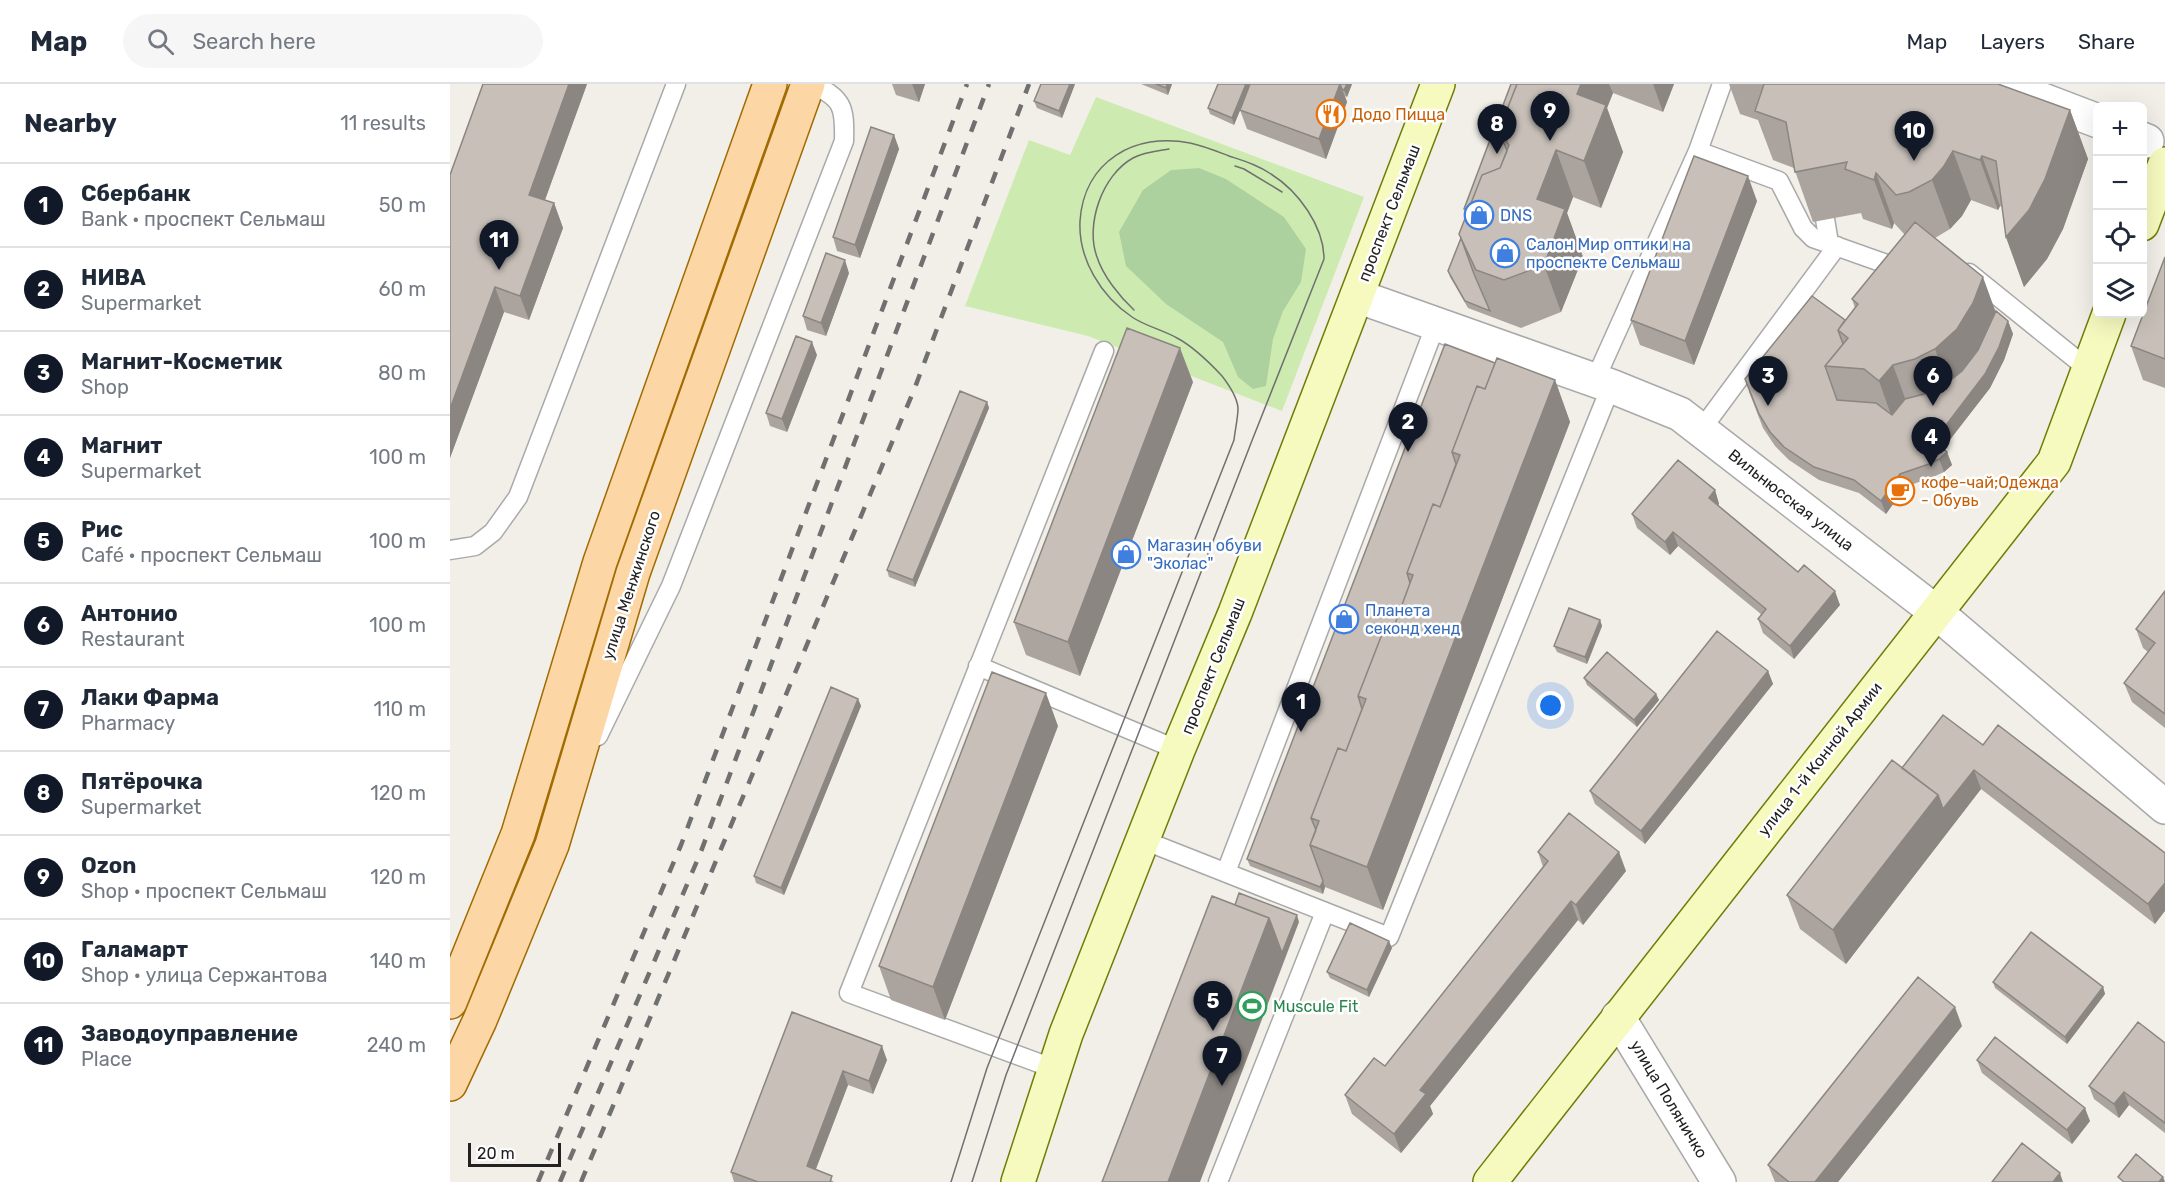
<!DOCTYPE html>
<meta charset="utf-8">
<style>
:root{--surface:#fff;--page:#f6f6f7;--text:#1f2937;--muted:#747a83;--line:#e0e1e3;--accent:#111827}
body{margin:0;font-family:Rubik,sans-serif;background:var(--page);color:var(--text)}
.controls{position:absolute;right:18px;top:18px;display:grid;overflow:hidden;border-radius:9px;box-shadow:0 6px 24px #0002}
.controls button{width:54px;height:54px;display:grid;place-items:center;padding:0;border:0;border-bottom:2px solid var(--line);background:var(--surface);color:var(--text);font:30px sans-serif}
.scale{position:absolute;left:18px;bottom:15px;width:93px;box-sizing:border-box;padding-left:6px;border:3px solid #222;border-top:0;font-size:16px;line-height:21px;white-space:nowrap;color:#222;-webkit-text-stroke:4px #fff;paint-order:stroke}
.you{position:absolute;left:1101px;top:622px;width:21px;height:21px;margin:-15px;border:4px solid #fff;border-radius:50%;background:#1a73e8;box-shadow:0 0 0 9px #1a73e833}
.badge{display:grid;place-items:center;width:39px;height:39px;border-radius:50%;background:var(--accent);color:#fff;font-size:20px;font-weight:700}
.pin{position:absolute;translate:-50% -50px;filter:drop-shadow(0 2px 3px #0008)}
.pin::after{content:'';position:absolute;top:32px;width:21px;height:18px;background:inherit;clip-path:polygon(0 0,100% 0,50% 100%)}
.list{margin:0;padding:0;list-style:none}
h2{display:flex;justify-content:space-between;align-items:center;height:78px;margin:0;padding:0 24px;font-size:26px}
h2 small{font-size:20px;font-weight:400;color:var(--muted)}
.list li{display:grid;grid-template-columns:39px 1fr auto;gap:18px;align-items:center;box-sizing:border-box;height:84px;padding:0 24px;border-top:2px solid var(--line)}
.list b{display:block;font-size:22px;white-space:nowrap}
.list p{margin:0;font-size:20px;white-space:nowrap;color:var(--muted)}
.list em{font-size:20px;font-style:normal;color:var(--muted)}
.icon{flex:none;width:33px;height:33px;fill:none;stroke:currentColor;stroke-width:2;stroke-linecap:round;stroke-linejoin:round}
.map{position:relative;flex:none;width:1715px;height:1098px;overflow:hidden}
header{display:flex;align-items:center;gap:36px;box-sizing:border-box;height:84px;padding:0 30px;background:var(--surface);border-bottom:2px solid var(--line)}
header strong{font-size:28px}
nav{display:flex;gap:33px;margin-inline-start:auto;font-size:21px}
.search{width:420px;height:54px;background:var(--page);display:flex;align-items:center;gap:15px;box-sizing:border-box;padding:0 21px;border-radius:33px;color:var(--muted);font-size:22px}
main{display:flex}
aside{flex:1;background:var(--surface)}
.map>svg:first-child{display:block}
</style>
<header>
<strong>Map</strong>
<div class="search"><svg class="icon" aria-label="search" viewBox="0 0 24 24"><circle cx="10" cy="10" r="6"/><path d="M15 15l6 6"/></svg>Search here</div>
<nav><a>Map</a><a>Layers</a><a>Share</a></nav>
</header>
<main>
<aside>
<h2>Nearby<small>11 results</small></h2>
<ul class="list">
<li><span class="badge">1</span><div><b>Сбербанк</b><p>Bank · проспект Сельмаш</p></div><em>50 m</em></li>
<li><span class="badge">2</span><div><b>НИВА</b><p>Supermarket</p></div><em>60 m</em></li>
<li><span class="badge">3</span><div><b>Магнит-Косметик</b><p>Shop</p></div><em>80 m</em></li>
<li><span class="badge">4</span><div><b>Магнит</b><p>Supermarket</p></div><em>100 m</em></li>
<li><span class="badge">5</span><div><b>Рис</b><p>Café · проспект Сельмаш</p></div><em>100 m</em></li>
<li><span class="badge">6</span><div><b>Антонио</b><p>Restaurant</p></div><em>100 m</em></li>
<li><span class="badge">7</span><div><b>Лаки Фарма</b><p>Pharmacy</p></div><em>110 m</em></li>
<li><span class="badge">8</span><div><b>Пятёрочка</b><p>Supermarket</p></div><em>120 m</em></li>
<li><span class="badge">9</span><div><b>Ozon</b><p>Shop · проспект Сельмаш</p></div><em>120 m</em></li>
<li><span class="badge">10</span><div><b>Галамарт</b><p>Shop · улица Сержантова</p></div><em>140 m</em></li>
<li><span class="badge">11</span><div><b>Заводоуправление</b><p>Place</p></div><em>240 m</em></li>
</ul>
</aside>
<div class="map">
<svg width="1715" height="1098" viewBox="0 0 1715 1098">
<rect width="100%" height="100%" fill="#f2efe9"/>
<!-- grass -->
<path fill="#cdebb0" d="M646,13L914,113L832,327L638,252L515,222L579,56L620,71Z"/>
<!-- forest -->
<path fill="#add19e" d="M749,84L776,95L834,133L856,165L851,198L833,227L823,255L816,302L803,305L788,293L773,258L716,220L676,182L669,148L693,106L721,86Z"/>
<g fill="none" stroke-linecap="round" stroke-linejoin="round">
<!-- lane casing -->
<g stroke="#a9a9a9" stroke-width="21">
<path id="lane" d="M1248,67L1329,97L1353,144L1363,154L1445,183L1455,184
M1375,135L1379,159
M1519,189L1638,285
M1145,296L1248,67L1272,0
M1251,346L1387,162
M0,466L25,462L43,448L68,413L226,0
M528,582L728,666
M148,652L221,502L394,57C395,23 393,14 361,0
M693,756L939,853L1161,302
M776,788L986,240
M605,985L399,909L654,267
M768,1098L875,828"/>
</g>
<!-- street casing -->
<g stroke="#a9a9a9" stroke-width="36">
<path id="street" d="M1551,0L1648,37
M1692,55L1697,57
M907,212L1161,302L1230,330L1486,528L1715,723
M1168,933L1269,1098"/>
</g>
<!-- secondary casing -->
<g stroke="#707d05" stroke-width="36">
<path id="secondary" d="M1692,140L1715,80
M568,1098L616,950L728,666L785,529L988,0
M1040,1098L1604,378L1659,230"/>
</g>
<!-- primary casing -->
<g stroke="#a06b00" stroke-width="36">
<path id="primary" d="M0,918L68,750L150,478L320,0
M0,1000L30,936L102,761L183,489L358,0"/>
</g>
<!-- lane -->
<use href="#lane" stroke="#fff" stroke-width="18"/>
<!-- street -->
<use href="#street" stroke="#fff" stroke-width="33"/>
<!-- secondary -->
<use href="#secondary" stroke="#f7fabf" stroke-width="33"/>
<!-- primary -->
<use href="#primary" stroke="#fcd6a4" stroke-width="33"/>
<!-- tram -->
<path stroke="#707070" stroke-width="1.5" d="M785,82L794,85L832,108
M684,226C670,213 653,192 647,173C635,141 652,91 683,74C694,68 707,67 719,65
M501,1098L537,984L784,356C785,346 788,334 788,324C787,312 779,301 772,292C759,278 744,263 727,254C713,246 695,242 682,233C651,212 628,175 630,137C634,77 685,48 740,59C754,62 766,67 779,72C794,77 808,81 821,90C848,107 874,142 874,175L803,354L556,991L522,1098"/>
<!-- rail -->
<path stroke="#707070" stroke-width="4.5" stroke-dasharray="12 12" stroke-linecap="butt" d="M88,1098L231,761L517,0
M110,1098L250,770L539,0
M131,1098L464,306L579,0"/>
</g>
<!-- wall -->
<path fill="#aba49e" d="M33,0H137L95,116L104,119L113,144L79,236L54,228L0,374Z
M442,0H475L469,18L446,11Z
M625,0L612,34L587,24L584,17Z
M691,0H722L718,11Z
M768,0H902L897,13L895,12L897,18L876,75L797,45L790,26L784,41L760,30L758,24Z
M1061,0H1224L1213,28L1163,9L1157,24L1173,68L1151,124L1123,113L1117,129L1133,173L1111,228L1071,244L1018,224L1000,193L998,187L1011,154L1016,132L1014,125Z
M1279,0H1548L1620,26L1638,75L1613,145L1597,175L1574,203L1556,153L1552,123L1550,122L1548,126L1521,116L1512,132L1500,145L1485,154L1546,227L1558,237L1563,250L1554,276L1540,304L1493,364L1497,368L1502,381L1494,388L1483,393L1455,403L1436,430L1409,409L1369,396L1339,376L1325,362L1313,344L1299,308L1395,236L1405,224L1402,215L1455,151L1444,139L1442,145L1413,135L1411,129L1363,138L1344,84L1323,76L1308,36L1290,30Z
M444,51L449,65L410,174L387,167L383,153Z
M1307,117L1244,281L1190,261L1181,236Z
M1715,173V304L1693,296L1681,262Z
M399,189L376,252L357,246L353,232Z
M367,271L337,348L320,342L316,329Z
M1045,279L1105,296L1120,338L933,826L875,803L873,810L800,782L797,775Z
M743,298L630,592L576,571L564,538Z
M537,318L539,324L465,503L439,493L437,486Z
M1265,406L1269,420L1268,421L1348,488L1390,521L1344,575L1313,549L1308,535L1312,531L1228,462L1220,471L1187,444L1182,430Z
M1715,507V644L1682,618L1674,599L1698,568L1693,564L1686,545Z
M1150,536L1152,542L1137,580L1107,568L1104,562Z
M1318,587L1323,600L1195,760L1145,720L1140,707Z
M1134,594L1206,610L1209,616L1187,643L1137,601Z
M408,615L411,622L334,811L306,799L304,792Z
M608,642L495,936L441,916L429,882Z
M1533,661L1715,769L1705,840L1531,705L1396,880L1350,845L1337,811L1452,684Z
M1088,768L1176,787L1133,841L1128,836L980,1022L983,1030L951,1069L902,1030L895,1011L935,982L1093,783Z
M942,864L919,913L880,894L877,888Z
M1543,898L1653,903L1655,910L1617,960L1545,904Z
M342,928L437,976L423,1010L398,1001L366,1085L384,1098H284L281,1088Z
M1512,942L1388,1098H1325L1318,1081Z
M1715,959V1049L1679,1021L1669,1034L1644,1015L1639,1002Z
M1527,976L1640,1037L1622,1060L1532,989Z"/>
<!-- shaded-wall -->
<path fill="#8b8681" d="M119,0H137L88,135L79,111Z
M462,0H475L469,18Z
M620,0H625L612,34L609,27Z
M717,0H722L718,11L716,4Z
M796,0H801L784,41L782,34Z
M890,0L897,18L876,75L869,55Z
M897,0H902L897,13L894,6Z
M1131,0H1159L1163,9L1157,24L1173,68L1151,124L1134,77L1127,10Z
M1203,0H1224L1213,28Z
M1620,26L1638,75L1613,145L1597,175L1574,203L1556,153Z
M444,51L449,65L410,174L405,161Z
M1106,66L1123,113L1117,129L1133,173L1111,228L1094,181L1087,115Z
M1503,67L1521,116L1512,132L1500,145L1482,96Z
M1532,72L1550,122L1548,126L1530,76Z
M1426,89L1444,139L1442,145L1424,96Z
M1298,92L1307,117L1244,281L1235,257Z
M104,119L113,144L79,236L70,212Z
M395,176L399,189L376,252L371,239Z
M1533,193L1550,240L1502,312L1485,265Z
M45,203L54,228L0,374V325Z
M1558,237L1563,250L1554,276L1540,304L1489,370L1484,357Z
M362,258L367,271L337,348L332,335Z
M730,264L743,298L630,592L618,558Z
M1443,281L1460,328L1446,345L1429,297Z
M1105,296L1120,338L933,826L917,783Z
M537,318L539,324L465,503L463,496Z
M1497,368L1502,381L1494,388L1489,375Z
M1450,390L1455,403L1436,430L1431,417Z
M1265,406L1269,420L1264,427L1259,414Z
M1223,448L1228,462L1220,471L1215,458Z
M1385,507L1390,521L1344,575L1340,562Z
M1150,536L1152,542L1137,580L1135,573Z
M1318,587L1323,600L1195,760L1191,747Z
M596,609L608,642L495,936L483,903Z
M1206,610L1209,616L1187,643L1184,636Z
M408,615L411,622L334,811L331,804Z
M1524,686L1531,705L1396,880L1383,846L1488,711Z
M1169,768L1176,787L1133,841L1126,821Z
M873,797L875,803L873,810L870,803Z
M1715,799V827L1705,840L1698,820Z
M1121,817L1128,836L980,1022L983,1030L951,1069L944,1050L970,1006Z
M847,831L849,838L750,1098H718L819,834Z
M939,857L942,864L919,913L917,906Z
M1653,903L1655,910L1617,960L1615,953Z
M1505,923L1512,942L1388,1098H1365Z
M432,962L437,976L423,1010L419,997Z
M393,987L398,1001L362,1095L357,1082Z
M1674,1008L1679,1021L1669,1034L1664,1020Z
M1635,1024L1640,1037L1622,1060L1617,1046Z
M1610,1089L1613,1098H1603Z
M1713,1093L1715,1098H1709Z"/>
<!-- building -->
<path fill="#c7bfb8" stroke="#8b8681" stroke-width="1.5" d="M33,0H119L79,111L104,119L70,212L45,203L0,325V91Z
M591,0H620L609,27L584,17Z
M706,0H717L716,4Z
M768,0H796L782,34L758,24Z
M800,0H890L869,55L790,26Z
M890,0H897L894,6L892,5Z
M1061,0H1067L1049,46L1057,67L1050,84L1032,91L1018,127L1014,125Z
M1067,0H1131L1127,10L1156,21L1134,77L1106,66L1087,115L1115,125L1094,181L1054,196L1026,186L1009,150L1032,91L1050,84L1059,61L1049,46Z
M1314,0H1548L1620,26L1595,95L1579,126L1556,153L1546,77L1532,72L1530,76L1503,67L1494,82L1482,96L1459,108L1446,111L1426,89L1424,96L1395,85L1397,78L1345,88L1336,38L1305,27Z
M421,43L444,51L405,161L383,153Z
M1244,72L1298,92L1235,257L1181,236Z
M1465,138L1533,193L1523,219L1507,245L1485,265L1465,275L1443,281L1429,297L1414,285L1375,282L1398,254L1388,246L1408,220L1402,215Z
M1011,154L1024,190L1040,227L1015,217L998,187Z
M376,169L395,176L371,239L353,232Z
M1715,173V275L1681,262Z
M1362,212L1395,236L1388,246L1393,260L1375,282L1387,316L1426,319L1442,331L1455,315L1478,309L1497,299L1512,287L1528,266L1546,227L1558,237L1549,263L1535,290L1484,357L1497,368L1489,375L1479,380L1450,390L1431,417L1404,396L1364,383L1334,363L1320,348L1309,330L1295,295Z
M677,244L730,264L618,558L564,538Z
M346,252L362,258L332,335L316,329Z
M995,260L1045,279L1035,305L1027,302L1002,368L1006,380L990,423L983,420L957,489L960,499L942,548L934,545L908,612L912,625L896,667L888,664L861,734L866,746L860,761L873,797L870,803L797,775Z
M1047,274L1105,296L917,783L860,761L869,737L861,734L888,664L896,667L916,615L908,612L934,545L942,548L963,491L957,489L983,420L990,423L1010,371L1002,368L1027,302L1035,305Z
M510,307L537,318L463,496L437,486Z
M1228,376L1265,406L1259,414L1348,488L1354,481L1385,507L1340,562L1308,535L1316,525L1223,448L1215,458L1182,430Z
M1715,507V630L1674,599L1705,559L1686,545Z
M1119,524L1150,536L1135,573L1104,562Z
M1267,547L1318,587L1191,747L1140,707Z
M1157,568L1206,610L1184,636L1134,594Z
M542,588L596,609L483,903L429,882Z
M381,603L408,615L331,804L304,792Z
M1493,631L1533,661L1548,641L1715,769V799L1698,820L1524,686L1493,725L1488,711L1452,684Z
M1442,676L1488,711L1383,846L1337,811Z
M1119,729L1169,768L1126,821L1121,817L970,1006L976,1010L944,1050L895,1011L924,974L935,982L1098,777L1088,768Z
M789,809L847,831L832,869L819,834L785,821Z
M762,812L819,834L718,1098H652Z
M900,839L939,857L917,906L877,888Z
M1581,848L1653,903L1615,953L1543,898Z
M1468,893L1505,923L1365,1098H1339L1318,1081Z
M342,928L432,962L419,997L393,987L357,1082L382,1092L380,1098H308L281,1088Z
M1688,938L1715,959V1039L1674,1008L1664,1020L1639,1002Z
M1545,953L1635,1024L1617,1046L1527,976Z
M1572,1059L1610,1089L1603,1098H1542Z
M1686,1070L1713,1093L1709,1098H1674L1668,1093Z"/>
<!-- icons -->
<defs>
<g id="restaurant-ring" transform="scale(1.5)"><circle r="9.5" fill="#fff" stroke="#e8710a" stroke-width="1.5"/><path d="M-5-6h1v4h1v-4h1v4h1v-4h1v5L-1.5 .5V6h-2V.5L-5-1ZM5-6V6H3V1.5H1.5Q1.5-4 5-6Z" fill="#e8710a"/></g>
<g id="shop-ring" transform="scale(1.5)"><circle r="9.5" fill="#fff" stroke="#3f7fe0" stroke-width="1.5"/><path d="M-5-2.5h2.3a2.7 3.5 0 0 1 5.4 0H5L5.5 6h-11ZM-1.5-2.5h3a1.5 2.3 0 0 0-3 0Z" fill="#3f7fe0"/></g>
<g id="cafe-ring" transform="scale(1.5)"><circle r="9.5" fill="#fff" stroke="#e8710a" stroke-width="1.5"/><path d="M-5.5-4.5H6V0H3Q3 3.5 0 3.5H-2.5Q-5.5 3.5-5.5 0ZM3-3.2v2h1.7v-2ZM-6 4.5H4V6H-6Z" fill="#e8710a"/></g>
<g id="stadium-ring" transform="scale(1.5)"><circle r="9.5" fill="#fff" stroke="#2e9e5b" stroke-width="1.5"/><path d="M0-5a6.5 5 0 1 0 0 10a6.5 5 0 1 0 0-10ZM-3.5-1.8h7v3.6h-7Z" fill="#2e9e5b"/></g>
</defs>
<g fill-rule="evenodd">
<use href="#restaurant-ring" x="881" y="30"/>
<use href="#shop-ring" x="1029" y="131"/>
<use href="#shop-ring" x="1055" y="169"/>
<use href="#cafe-ring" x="1450" y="407"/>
<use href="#shop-ring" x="676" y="470"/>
<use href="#shop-ring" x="894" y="535"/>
<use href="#stadium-ring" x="802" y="922"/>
</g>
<g text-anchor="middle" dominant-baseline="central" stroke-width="5" stroke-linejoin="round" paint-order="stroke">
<!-- food labels -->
<g font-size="16" fill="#c56008" stroke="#fff" text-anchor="start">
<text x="902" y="30">Додо Пицца</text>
<text x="1471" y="398">кофе-чай;Одежда<tspan x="1471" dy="18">- Обувь</tspan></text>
</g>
<!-- street labels -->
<g font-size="16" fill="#222" stroke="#fff">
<text transform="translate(939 129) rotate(-69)">проспект Сельмаш</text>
<text transform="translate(1341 416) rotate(38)">Вильнюсская улица</text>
<text transform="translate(181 501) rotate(-72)">улица Менжинского</text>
<text transform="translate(763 582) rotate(-68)">проспект Сельмаш</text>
<text transform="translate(1370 675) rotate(-52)">улица 1-й Конной Армии</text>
<text transform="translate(1219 1015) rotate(59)">улица Поляничко</text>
</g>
<!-- shop labels -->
<g font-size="16" fill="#366cbe" stroke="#fff" text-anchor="start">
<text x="1050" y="131">DNS</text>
<text x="1076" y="160">Салон Мир оптики на<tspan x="1076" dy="18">проспекте Сельмаш</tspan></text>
<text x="697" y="461">Магазин обуви<tspan x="697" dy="18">"Эколас"</tspan></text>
<text x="915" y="526">Планета<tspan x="915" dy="18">секонд хенд</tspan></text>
</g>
<!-- leisure labels -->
<g font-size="16" fill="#27864d" stroke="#fff" text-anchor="start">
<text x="823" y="922">Muscule Fit</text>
</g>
</g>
</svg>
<div class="controls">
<button>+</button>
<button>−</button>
<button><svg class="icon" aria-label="locate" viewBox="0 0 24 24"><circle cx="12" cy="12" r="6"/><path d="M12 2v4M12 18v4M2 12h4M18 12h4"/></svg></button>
<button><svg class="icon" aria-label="layers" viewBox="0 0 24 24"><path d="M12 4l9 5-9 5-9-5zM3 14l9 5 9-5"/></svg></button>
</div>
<div class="scale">20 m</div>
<div class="you"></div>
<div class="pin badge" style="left:851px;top:648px">1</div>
<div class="pin badge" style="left:958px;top:368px">2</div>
<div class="pin badge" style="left:1318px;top:322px">3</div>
<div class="pin badge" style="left:1481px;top:383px">4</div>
<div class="pin badge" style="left:763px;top:947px">5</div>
<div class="pin badge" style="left:1483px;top:322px">6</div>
<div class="pin badge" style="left:772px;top:1002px">7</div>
<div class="pin badge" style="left:1047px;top:70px">8</div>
<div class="pin badge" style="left:1100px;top:57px">9</div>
<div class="pin badge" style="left:1464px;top:77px">10</div>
<div class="pin badge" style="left:49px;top:186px">11</div>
</div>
</main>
